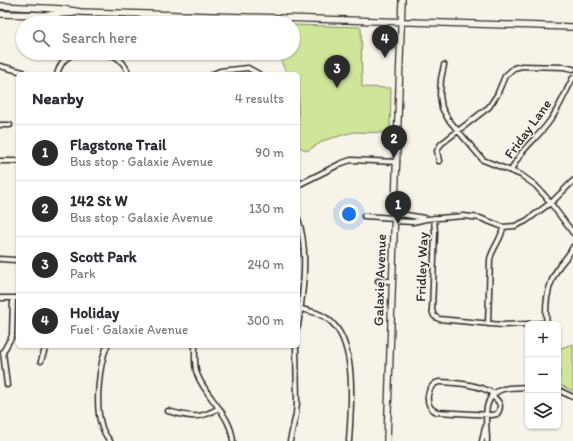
<!DOCTYPE html>
<meta charset="utf-8">
<style>
:root{--surface:#fff;--page:#f7f7f7;--text:#2b2b33;--muted:#7c7c81;--line:#e1e1e2;--accent:#2b2b2b}
body{margin:0;font-family:Itim,sans-serif;background:var(--page);color:var(--text)}
.controls{position:absolute;right:12px;bottom:12px;display:grid;overflow:hidden;border-radius:6px;box-shadow:0 1px 3px #0004}
.controls button{width:36px;height:36px;display:grid;place-items:center;padding:0;border:0;border-bottom:1px solid var(--line);background:var(--surface);color:var(--text);font:20px sans-serif}
.you{position:absolute;left:349px;top:214px;width:14px;height:14px;margin:-10px;border:3px solid #fff;border-radius:50%;background:#1a73e8;box-shadow:0 0 0 6px #1a73e833}
.badge{display:grid;place-items:center;width:26px;height:26px;border-radius:50%;background:var(--accent);color:#fff;font-size:13px;font-weight:700}
.pin{position:absolute;translate:-50% -33px;filter:drop-shadow(0 1px 2px #0008)}
.pin::after{content:'';position:absolute;top:21px;width:14px;height:12px;background:inherit;clip-path:polygon(0 0,100% 0,50% 100%)}
.list{margin:0;padding:0;list-style:none}
h2{display:flex;justify-content:space-between;align-items:center;height:52px;margin:0;padding:0 16px;font-size:17px}
h2 small{font-size:13px;font-weight:400;color:var(--muted)}
.list li{display:grid;grid-template-columns:26px 1fr auto;gap:12px;align-items:center;box-sizing:border-box;height:56px;padding:0 16px;border-top:1px solid var(--line)}
.list b{display:block;font-size:15px;white-space:nowrap}
.list p{margin:0;font-size:13px;white-space:nowrap;color:var(--muted)}
.list em{font-size:13px;font-style:normal;color:var(--muted)}
.icon{flex:none;width:22px;height:22px;fill:none;stroke:currentColor;stroke-width:2;stroke-linecap:round;stroke-linejoin:round}
.map{position:relative;flex:none;width:573px;height:441px;overflow:hidden}
.search{position:absolute;background:var(--surface);box-shadow:0 1px 3px #0004;left:16px;top:16px;width:284px;height:44px;display:flex;align-items:center;gap:10px;box-sizing:border-box;padding:0 14px;border-radius:22px;color:var(--muted);font-size:15px}
.panel{position:absolute;background:var(--surface);box-shadow:0 1px 3px #0004;left:16px;top:72px;width:284px;height:276px;border-radius:6px}
.map>svg:first-child{display:block}
</style>
<div class="map">
<svg width="573" height="441" viewBox="0 0 573 441">
<rect width="100%" height="100%" fill="#f7f3e8"/>
<filter id="ink" filterUnits="userSpaceOnUse"><feTurbulence type="fractalNoise" baseFrequency=".025" numOctaves="2"/><feDisplacementMap in="SourceGraphic" scale="8" xChannelSelector="R" yChannelSelector="G"/><feConvolveMatrix kernelMatrix="1 2 1 2 8 2 1 2 1" color-interpolation-filters="sRGB"/></filter>
<g filter="url(#ink)">
<!-- green -->
<path fill="#cfe59a" stroke="#7d8862" d="M293,25L361,27L362,87L391,88L390,133L354,132L325,140L307,151L298,146V74H287L277,53H293Z
M573,344V391L558,384L560,374L558,349Z"/>
<g fill="none" stroke-linecap="round" stroke-linejoin="round">
<!-- street casing -->
<g stroke="#2b2b2b" stroke-width="7">
<path id="street" d="M444,65L441,79L440,95L442,108L448,119L483,160L521,175L535,185L546,197L573,233
M0,66L23,72
M57,74C64,51 77,53 97,54C103,55 110,54 116,57C123,61 126,67 129,74
M213,74L220,71L248,68L259,74
M0,125H10
M0,161H18
M439,161L437,151L441,144L489,107L497,95L505,76L514,68L522,66L564,67L573,69
M511,171C521,148 535,141 549,122C559,109 565,93 573,78
M298,185L342,163L351,160L397,162
M395,213L424,218
M364,216L395,218
M434,218L435,232L432,310L434,316L439,319L502,325L528,324
M298,219C309,250 303,294 298,326
M394,221L413,222L426,219L464,216L480,218L503,227L515,226L526,221L553,201L573,181
M0,259L15,260
M378,281H392
M0,298H18
M301,309C310,311 321,313 329,320C358,342 351,408 349,441
M488,324L490,259C493,247 502,239 503,227
M529,324L546,323
M547,324C544,303 548,283 560,265C565,259 570,254 573,247
M107,346C99,365 95,404 101,424C102,430 106,436 110,441
M195,346C195,355 194,365 197,374C206,398 231,414 233,441
M41,361L46,346
M7,385L3,352L12,336L13,298
M558,390L573,397
M491,396C499,400 503,406 497,414L492,415L437,412C423,407 426,385 439,382C457,383 479,384 494,394
M168,411C190,417 199,420 219,408
M290,441L296,414L297,402L296,346
M482,441L485,428
M487,441C487,423 480,396 503,389C511,387 520,388 528,387"/>
</g>
<!-- secondary casing -->
<g stroke="#2b2b2b" stroke-width="8">
<path id="secondary" d="M0,6L62,9L81,12L573,27
M0,14L44,15L74,13
M387,441L402,0"/>
</g>
<!-- street -->
<use href="#street" stroke="#f7f3e8" stroke-width="4"/>
<!-- secondary -->
<use href="#secondary" stroke="#f7f3e8" stroke-width="5.5"/>
</g>
</g>
<g text-anchor="middle" dominant-baseline="central" stroke-width="3" stroke-linejoin="round" paint-order="stroke">
<!-- street labels -->
<g font-size="14" fill="#2b2b2b" stroke="#f7f3e8">
<text transform="translate(528 129) rotate(-54)">Friday Lane</text>
<text transform="translate(422 267) rotate(-88)">Fridley Way</text>
<text transform="translate(380 280) rotate(-88)">Galaxie Avenue</text>
</g>
</g>
</svg>
<div class="controls">
<button>+</button>
<button>−</button>
<button><svg class="icon" aria-label="layers" viewBox="0 0 24 24"><path d="M12 4l9 5-9 5-9-5zM3 14l9 5 9-5"/></svg></button>
</div>
<div class="you"></div>
<div class="pin badge" style="left:398px;top:224px">1</div>
<div class="pin badge" style="left:394px;top:158px">2</div>
<div class="pin badge" style="left:337px;top:88px">3</div>
<div class="pin badge" style="left:385px;top:58px">4</div>
<div class="search"><svg class="icon" aria-label="search" viewBox="0 0 24 24"><circle cx="10" cy="10" r="6"/><path d="M15 15l6 6"/></svg>Search here</div>
<section class="panel">
<h2>Nearby<small>4 results</small></h2>
<ul class="list">
<li><span class="badge">1</span><div><b>Flagstone Trail</b><p>Bus stop · Galaxie Avenue</p></div><em>90 m</em></li>
<li><span class="badge">2</span><div><b>142 St W</b><p>Bus stop · Galaxie Avenue</p></div><em>130 m</em></li>
<li><span class="badge">3</span><div><b>Scott Park</b><p>Park</p></div><em>240 m</em></li>
<li><span class="badge">4</span><div><b>Holiday</b><p>Fuel · Galaxie Avenue</p></div><em>300 m</em></li>
</ul>
</section>
</div>
